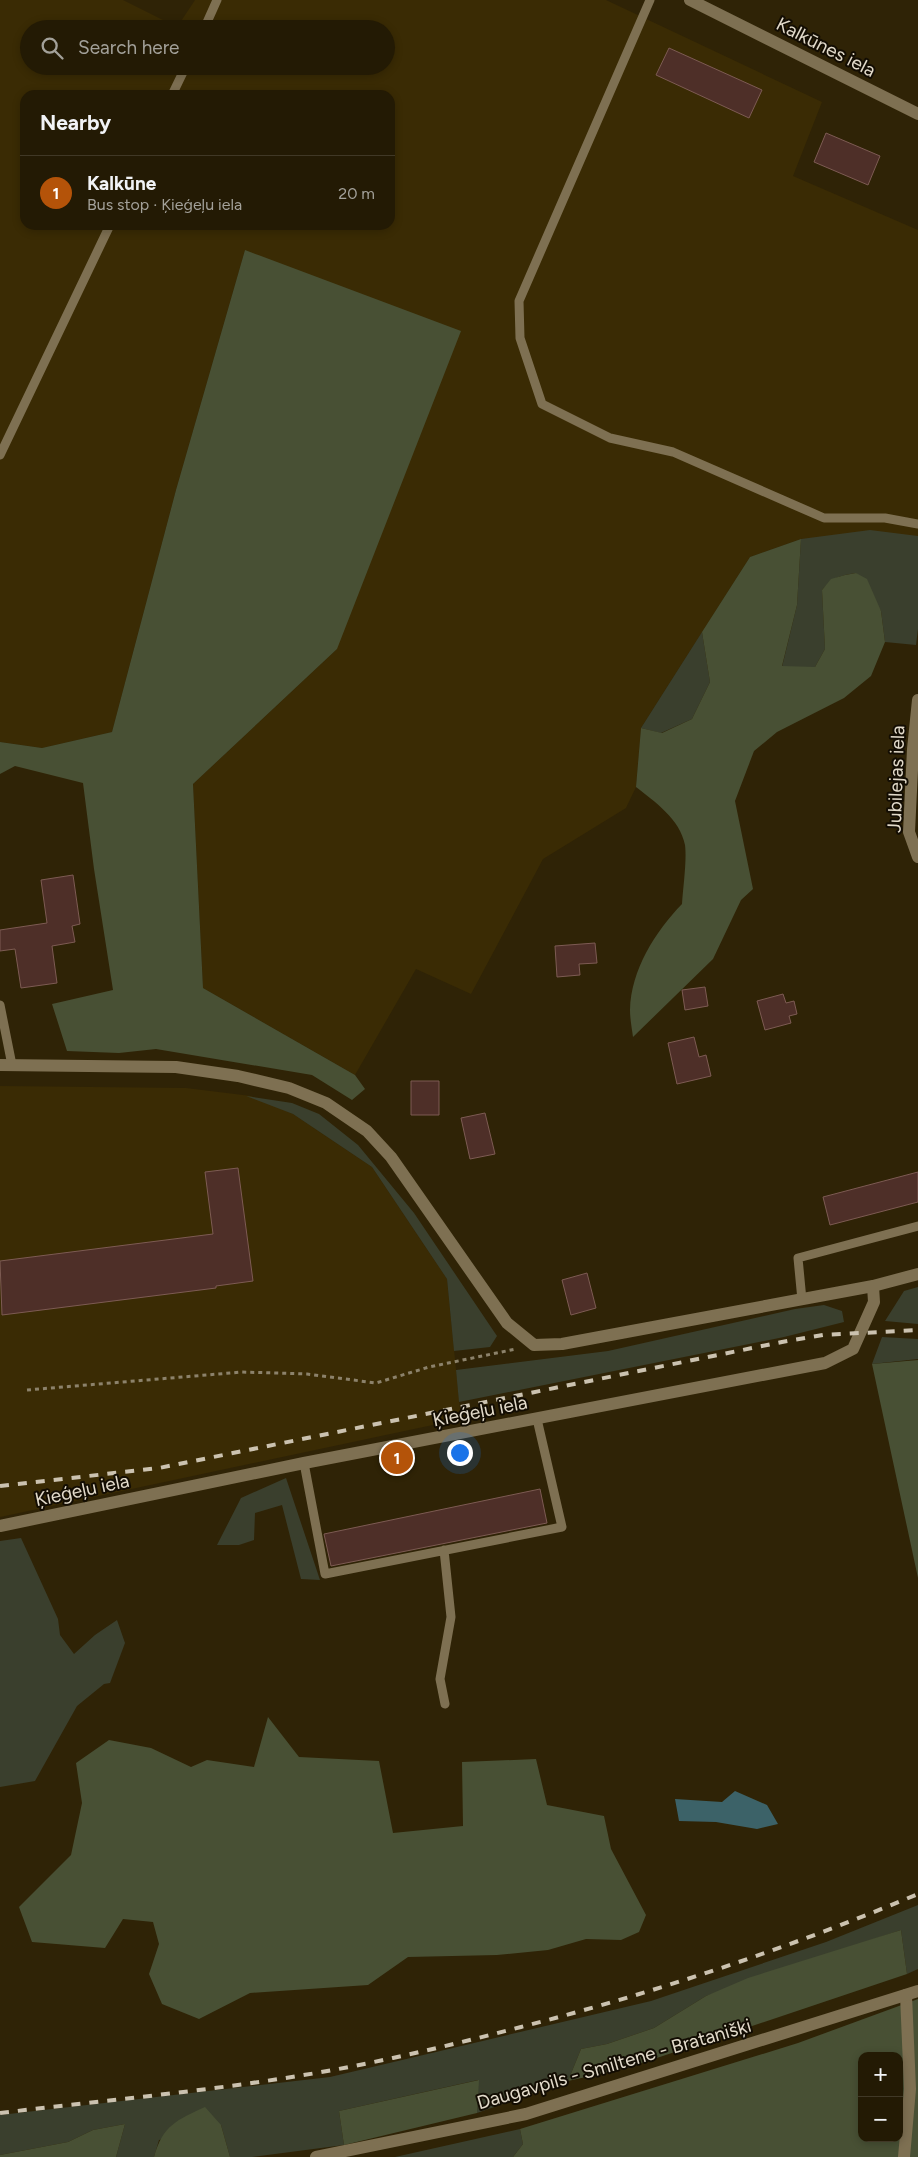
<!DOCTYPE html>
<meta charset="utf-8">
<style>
:root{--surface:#231a04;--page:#2b230e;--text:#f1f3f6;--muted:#a3a19a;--line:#403826;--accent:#b45309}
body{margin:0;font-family:Figtree,sans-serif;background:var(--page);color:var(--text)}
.controls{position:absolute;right:15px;bottom:15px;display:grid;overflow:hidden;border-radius:10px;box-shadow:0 2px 8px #0003}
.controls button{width:45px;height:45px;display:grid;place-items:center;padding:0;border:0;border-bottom:1px solid var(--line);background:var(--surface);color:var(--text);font:25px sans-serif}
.you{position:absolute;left:459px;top:1452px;width:18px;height:18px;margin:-12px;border:4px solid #fff;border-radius:50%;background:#1a73e8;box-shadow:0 0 0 8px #1a73e833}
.badge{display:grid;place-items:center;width:32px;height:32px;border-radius:50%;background:var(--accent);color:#fff;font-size:16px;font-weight:700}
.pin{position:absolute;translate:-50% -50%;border:2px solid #fff;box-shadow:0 1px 5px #0006}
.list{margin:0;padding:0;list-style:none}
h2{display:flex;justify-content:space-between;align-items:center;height:65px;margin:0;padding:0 20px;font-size:21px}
h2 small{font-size:16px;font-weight:400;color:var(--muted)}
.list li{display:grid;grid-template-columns:32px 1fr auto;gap:15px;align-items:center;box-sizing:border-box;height:75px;padding:0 20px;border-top:1px solid var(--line)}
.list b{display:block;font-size:19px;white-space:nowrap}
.list p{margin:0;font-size:16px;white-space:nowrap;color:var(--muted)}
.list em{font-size:16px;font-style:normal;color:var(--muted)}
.icon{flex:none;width:28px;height:28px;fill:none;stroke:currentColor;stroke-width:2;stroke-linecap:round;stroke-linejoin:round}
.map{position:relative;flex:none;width:918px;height:2157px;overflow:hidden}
.search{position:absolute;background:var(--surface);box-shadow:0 2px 8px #0003;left:20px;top:20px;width:375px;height:55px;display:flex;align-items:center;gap:12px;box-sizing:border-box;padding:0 18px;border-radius:28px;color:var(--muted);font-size:19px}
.panel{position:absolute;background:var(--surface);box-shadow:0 2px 8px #0003;left:20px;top:90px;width:375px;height:140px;border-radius:15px}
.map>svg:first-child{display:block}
</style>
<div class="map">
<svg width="918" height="2157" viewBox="0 0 918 2157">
<rect width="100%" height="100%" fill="#2f2306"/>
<!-- built -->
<path fill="#3a2b04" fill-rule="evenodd" d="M0,0H123L177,27L195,0H606L822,102L793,176L918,230V536L801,539L750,557L641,728L636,787L626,808L543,859L471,994L416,969L355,1075L203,988L193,784L337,649L245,250L176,490L112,732L42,748L0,742ZM29,29H386V66H29ZM25,95H390V225H25Z
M0,1086L186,1088L251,1096L293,1114L372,1167L447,1279L461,1419L0,1517Z"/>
<!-- green -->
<path fill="#3a3f2d" d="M870,530L918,536V629L916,645L885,642L881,611L856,573C839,576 833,577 822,590L825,649L815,667H782L797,605L801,539Z
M702,632L710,682L692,719L661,733L641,728Z
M246,1096L292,1103L319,1114L358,1145L414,1213L497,1336L490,1347L454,1351L447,1279L372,1167L293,1114Z
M918,1287V1324L885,1321L904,1291Z
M824,1305L842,1311L844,1322L784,1337L459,1402L456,1370L608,1351L795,1309Z
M882,1337L918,1339V1359L872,1364Z
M286,1478L320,1580L301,1579L282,1505L255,1513L254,1540L239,1545H217L241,1498Z
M21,1538L58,1619L60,1635L74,1654L95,1635L117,1620L125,1643L110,1683L104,1684L77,1706L35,1781L0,1787V1541Z
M918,1905V1969L907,1974L901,1930L706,1996L654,2028L607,2044L581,2049L568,2081L477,2113L478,2080L339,2111L344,2145L252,2157H230L221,2125L159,2140L154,2157H116L125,2124L93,2130L68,2142L0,2155V2115L330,2077L651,2001L826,1942Z
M520,2129L523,2144L513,2157H395Z"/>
<!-- forest -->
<path fill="#485034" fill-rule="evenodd" d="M245,250L461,331L337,649L193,784L203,988L355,1075L365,1089L352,1100L312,1075L156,1049L119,1053L67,1051L52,1004L113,990L94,869L83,783L15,766L0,774V742L42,748L112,732L176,490Z
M801,539L797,605L782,666L815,667L825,649L822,590L831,579L845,575L856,573L867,579L881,611L885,642L871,676L844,698L777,732L754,751L735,801L753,889L741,900L713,959L633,1037C632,1029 630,1019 630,1010C631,970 655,932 682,904C683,888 687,860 685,845C680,819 655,802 636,787L641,728L662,733L692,719L710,682L702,632L750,557Z
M918,1360V1578L872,1364Z
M268,1717L299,1757L379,1761L393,1833L463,1826L462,1762L536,1759L547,1805L604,1816L611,1849L646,1915L639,1932L621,1940L586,1939L548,1950L497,1955L408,1957L368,1985L250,1993L199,2019L162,2004L149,1974L159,1944L153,1922L123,1919L105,1948L32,1942L19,1907L71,1855L82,1803L76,1763L109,1740L151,1748L191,1767L207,1760L254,1767Z
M901,1930L907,1974L630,2067L568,2081L581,2049L607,2044L654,2028L706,1996L748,1978Z
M918,1999V2157H513L523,2144L520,2129L798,2043ZM862,2056H899V2138H862Z
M479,2080L477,2113L344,2145L339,2111Z
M205,2107L221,2125L230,2157H154C163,2125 177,2120 205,2107Z
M125,2124L116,2157H0V2155L68,2142L93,2130Z"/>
<!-- water -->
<path fill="#3c6268" d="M735,1791L767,1805L778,1824L757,1829L716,1822L679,1821L675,1799L722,1802Z"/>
<!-- building -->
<path fill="#4e2f28" stroke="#7d5b53" d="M669,48L762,90L749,118L656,75Z
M826,133L880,156L868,185L814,162Z
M73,875L80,924L72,926L75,942L52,946L57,983L21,988L15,949L0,951V930L47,923L41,880Z
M595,943L597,963L579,964L580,975L557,977L555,946Z
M705,987L708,1006L685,1010L682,990Z
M783,994L786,1003L794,1001L797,1014L789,1016L791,1023L765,1030L757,1001Z
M694,1037L699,1057L706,1055L711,1076L677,1084L668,1043Z
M411,1081H439V1115H411Z
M485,1113L495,1154L470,1159L461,1118Z
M238,1168L253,1281L216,1286V1288L2,1315L0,1261L213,1234L205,1172Z
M918,1172V1202L830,1225L823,1197Z
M587,1273L596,1308L571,1315L562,1280Z
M540,1489L547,1523L331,1566L324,1534Z"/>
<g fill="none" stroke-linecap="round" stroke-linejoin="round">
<!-- path -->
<path stroke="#8c826b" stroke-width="3" stroke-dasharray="4 4" stroke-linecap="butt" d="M27,1390L242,1372L307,1374L376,1383L429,1367L516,1349"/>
<!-- lane -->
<path stroke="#7e7052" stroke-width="9" d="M650,0L519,301L520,338L542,404L610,438L673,452L824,518H885L918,524
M204,29L217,0
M172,95L186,66
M0,455L110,225
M0,1005L12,1065
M802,1300L798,1258L918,1226
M304,1463L325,1574L562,1527L537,1419
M444,1550L451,1617L440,1679L445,1704"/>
<!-- street -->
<path stroke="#7e7052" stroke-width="12" d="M918,700L913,749L909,832L918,857
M0,1065L176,1067L238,1076L289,1088L326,1103L367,1131L391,1157L507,1323L534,1345L562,1344L873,1286
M0,1526L304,1463L825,1363L853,1349L874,1302L873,1286L918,1274
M904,2157L910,2089L906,1995"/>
<!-- secondary -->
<path stroke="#7e7052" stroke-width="12" d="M690,0L918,114
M316,2157L526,2114L918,1991"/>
<!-- rail -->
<path stroke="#cbc2b0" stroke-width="4" stroke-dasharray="9 9" stroke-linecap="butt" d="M0,1486L159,1468L782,1342L823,1335L918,1330
M0,2113C99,2101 199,2092 298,2076C373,2064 448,2046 521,2027C657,1992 789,1948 918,1894"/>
</g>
<g text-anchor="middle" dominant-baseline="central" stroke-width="4" stroke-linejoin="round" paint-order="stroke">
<!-- street labels -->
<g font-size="19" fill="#e2daca" stroke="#130d03">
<text transform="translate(826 47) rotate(27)">Kalkūnes iela</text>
<text transform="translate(896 779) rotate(-88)">Jubilejas iela</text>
<text transform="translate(480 1411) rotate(-11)">Ķieģeļu iela</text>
<text transform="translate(82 1490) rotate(-12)">Ķieģeļu iela</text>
<text transform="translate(614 2064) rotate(-16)">Daugavpils - Smiltene - Bratanišķi</text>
</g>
</g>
</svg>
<div class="controls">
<button>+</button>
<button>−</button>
</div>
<div class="you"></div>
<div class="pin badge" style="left:397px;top:1458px">1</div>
<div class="search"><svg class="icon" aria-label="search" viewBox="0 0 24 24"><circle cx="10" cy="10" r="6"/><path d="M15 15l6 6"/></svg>Search here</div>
<section class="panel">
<h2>Nearby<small></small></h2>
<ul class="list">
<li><span class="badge">1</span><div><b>Kalkūne</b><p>Bus stop · Ķieģeļu iela</p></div><em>20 m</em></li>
</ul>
</section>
</div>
